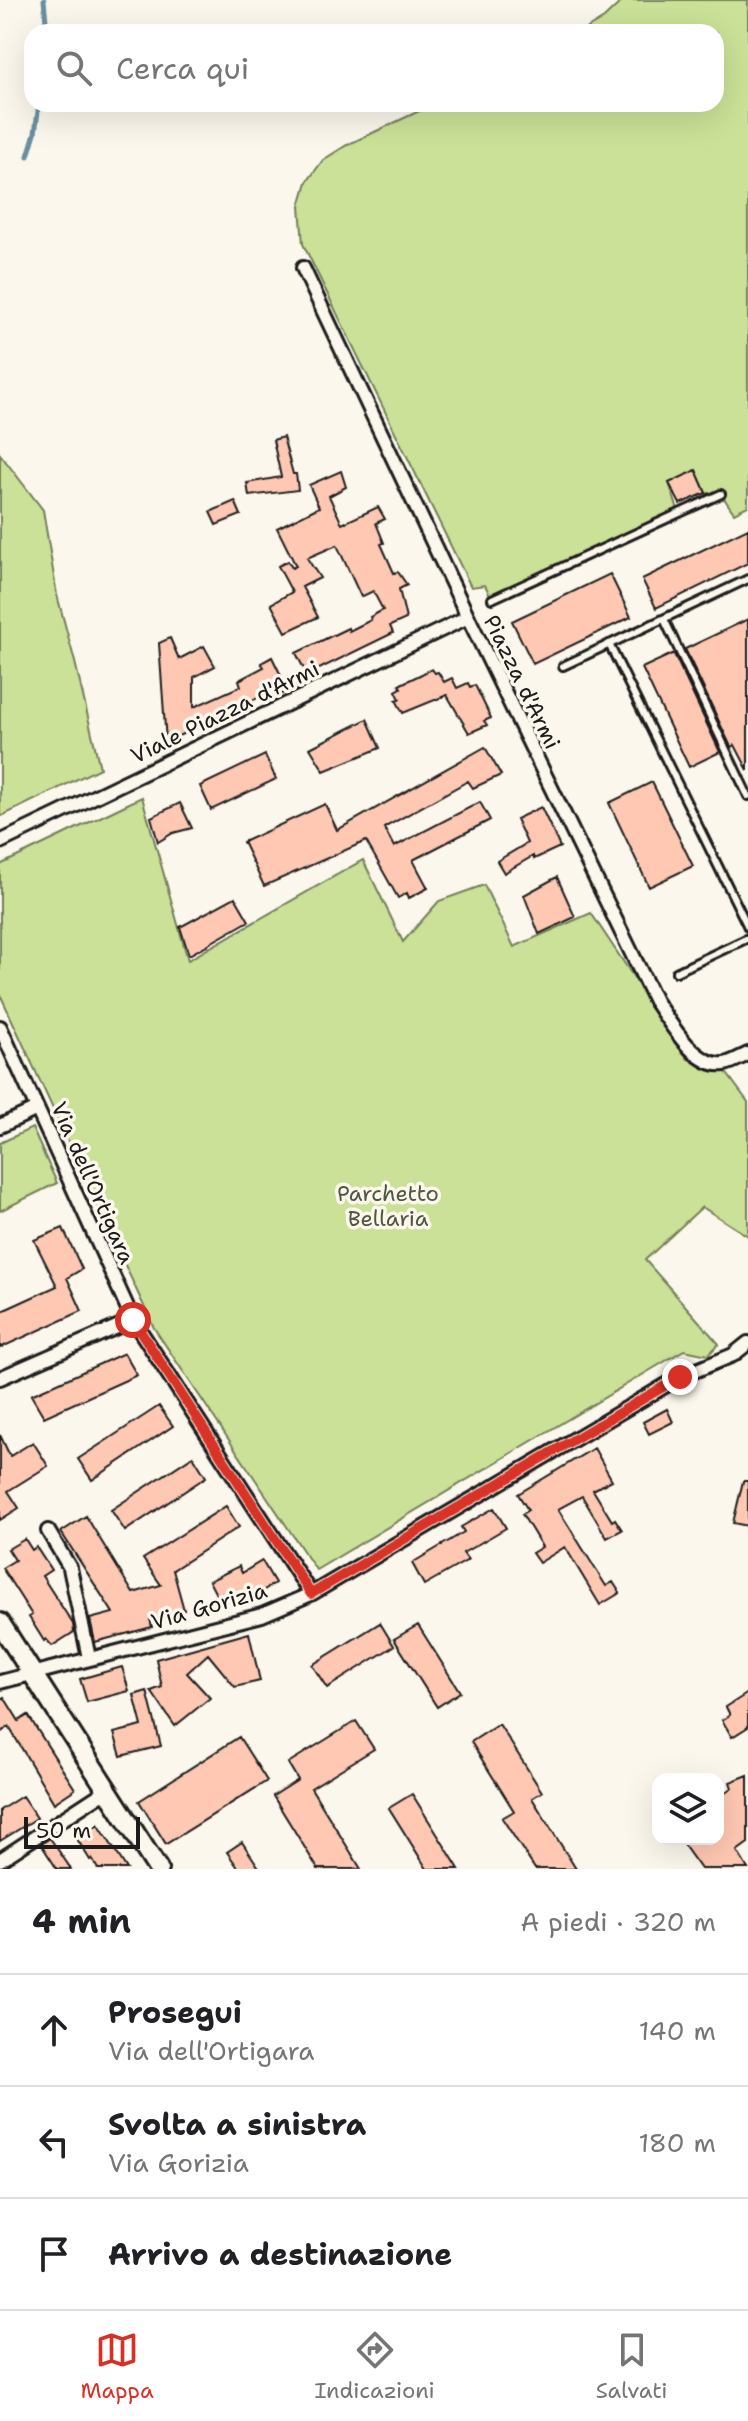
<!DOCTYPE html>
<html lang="it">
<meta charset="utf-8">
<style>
:root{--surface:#fff;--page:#f2f2f2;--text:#202124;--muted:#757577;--line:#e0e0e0;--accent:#d93025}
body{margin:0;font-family:"Shantell Sans",sans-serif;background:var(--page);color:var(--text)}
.controls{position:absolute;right:24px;bottom:24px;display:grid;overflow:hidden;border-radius:16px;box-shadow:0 8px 32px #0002}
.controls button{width:72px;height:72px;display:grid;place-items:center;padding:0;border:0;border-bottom:2px solid var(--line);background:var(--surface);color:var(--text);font:40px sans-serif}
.scale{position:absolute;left:24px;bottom:20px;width:116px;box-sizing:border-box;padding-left:8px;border:4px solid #1c1c1c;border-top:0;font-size:22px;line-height:28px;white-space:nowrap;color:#1c1c1c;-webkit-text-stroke:6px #fbf7ec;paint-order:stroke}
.stop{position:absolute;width:24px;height:24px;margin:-18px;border:6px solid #d93025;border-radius:50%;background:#fff}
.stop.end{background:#d93025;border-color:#fff;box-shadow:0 2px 8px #0008}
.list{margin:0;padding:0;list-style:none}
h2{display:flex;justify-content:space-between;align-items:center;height:104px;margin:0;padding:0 32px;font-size:34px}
h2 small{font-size:26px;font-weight:400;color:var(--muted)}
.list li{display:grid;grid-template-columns:52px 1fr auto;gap:24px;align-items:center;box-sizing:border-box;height:112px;padding:0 32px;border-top:2px solid var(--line)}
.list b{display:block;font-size:30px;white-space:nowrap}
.list p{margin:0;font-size:26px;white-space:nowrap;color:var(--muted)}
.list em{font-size:26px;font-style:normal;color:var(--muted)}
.icon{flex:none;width:44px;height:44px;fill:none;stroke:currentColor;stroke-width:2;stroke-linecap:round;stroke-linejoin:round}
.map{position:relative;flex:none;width:748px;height:1869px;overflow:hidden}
.search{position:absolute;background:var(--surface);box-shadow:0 8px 32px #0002;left:24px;right:24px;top:24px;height:88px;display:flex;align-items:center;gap:20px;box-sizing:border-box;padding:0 28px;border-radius:24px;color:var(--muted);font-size:30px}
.sheet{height:440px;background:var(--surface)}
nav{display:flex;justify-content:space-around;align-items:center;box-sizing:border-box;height:112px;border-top:2px solid var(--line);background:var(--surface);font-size:22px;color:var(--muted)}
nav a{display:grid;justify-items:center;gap:4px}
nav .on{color:var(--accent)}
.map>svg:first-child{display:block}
</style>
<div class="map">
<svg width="748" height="1869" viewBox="0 0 748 1869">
<rect width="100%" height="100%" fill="#fbf7ec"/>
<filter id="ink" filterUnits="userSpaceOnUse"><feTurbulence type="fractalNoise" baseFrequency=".0125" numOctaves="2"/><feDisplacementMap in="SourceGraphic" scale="16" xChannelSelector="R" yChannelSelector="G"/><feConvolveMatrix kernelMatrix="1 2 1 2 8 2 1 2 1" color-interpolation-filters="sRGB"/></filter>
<g filter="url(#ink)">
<!-- green -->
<path fill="#cae197" stroke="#737e5a" stroke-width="2" d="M623,0H748V506L734,513L721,494L706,493L696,471L669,483L679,513L492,599L485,585L471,587L303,244L300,206L307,182L323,160L347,145L434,104H716V32H581L604,18Z
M0,454L43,510L57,595L75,662L100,768L0,817Z
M142,797L188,960L363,860L403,942L439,901L484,885L514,947L591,913L688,1059L710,1070L725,1071L748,1102V1236L702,1207L645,1260L719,1344L708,1355L684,1350L316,1570L154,1328L0,994V865Z
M32,1128L57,1183L0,1211V1143Z"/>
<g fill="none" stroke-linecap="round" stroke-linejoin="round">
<!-- stream -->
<path stroke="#688fa2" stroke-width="5" d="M44,0L47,32
M28,156L35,133L39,104"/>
</g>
<!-- building -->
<path fill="#ffc8b2" stroke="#1c1c1c" stroke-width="2" d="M283,437L293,474H296L298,490L249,496L247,483L281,477L273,440Z
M696,470L706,493L680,504L669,483Z
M341,471L346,487L329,496L342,524L378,507L385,519L376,523L384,543L381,544L394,573L398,572L407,585L399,589L406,619L390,626L393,633L307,675L296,653L348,628L349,631L371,620L370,617L383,610L373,591L361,597L337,545L307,558L320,578L302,587L318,617L286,632L271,604L292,592L278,566L288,561L292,568L296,566L277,528L319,507L309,485Z
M235,501L241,515L216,525L210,512Z
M748,528V563L656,608L642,579Z
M610,574L631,617L533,664L512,621Z
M748,619V770L735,745L731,747L685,649Z
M170,638L179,659L204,646L215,666L194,677V707L241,686L239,680L264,667L261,663L272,657L288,690L282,694L278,688L166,742L159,643Z
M672,654H674L720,752L689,767L642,668Z
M432,669L435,673L438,672L444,682L452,678L457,688L468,683L470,687L475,685L491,718L484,721L487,725L469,733L447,695L403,713L396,700L400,699L396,691L401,688L399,685Z
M367,719L380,748L324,771L310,748Z
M485,747L501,775L473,788L468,781L384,828L394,847L480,802L490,820L413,860L428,888L409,898L407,893L398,898L366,841L264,886L243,842L325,804L337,830Z
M265,755L276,779L211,810L200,786Z
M652,782L693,866L649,887L609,803Z
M180,803L192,828L173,833L158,842L151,817Z
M541,807L560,847L534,859L533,856L504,873L497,861L527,843L516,819Z
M557,877L575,917L539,934L524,895Z
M235,897L249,921L189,955L180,927Z
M63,1228L82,1269L67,1278L82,1311L0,1348V1312L57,1286L34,1240Z
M124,1353L137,1375L44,1417L31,1395Z
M159,1406L173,1426L92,1480L78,1459Z
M667,1409L673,1422L649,1434L643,1422Z
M0,1435L10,1456L33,1442L48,1466L8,1491L19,1508L0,1520Z
M594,1448L612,1480L593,1490L612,1521L615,1519L622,1530L607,1538L582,1496L558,1509L606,1586L613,1582L620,1593L600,1605L565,1547L539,1563L532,1553L542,1547L522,1514L528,1510L518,1494Z
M193,1456L206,1477L125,1531L111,1510Z
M743,1481H748V1526L733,1523Z
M226,1506L239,1527L173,1570L184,1610L150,1619L152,1627L95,1642L90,1619L113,1613L61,1532L86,1516L133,1593L161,1585L143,1559Z
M494,1508L506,1528L463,1553L468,1560L424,1585L412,1563L464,1532L461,1527Z
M25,1539L32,1550L36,1547L51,1570L42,1576L73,1624L74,1632L52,1646L46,1639L44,1641L29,1617L32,1615L2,1568L15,1560L8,1549Z
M262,1561L275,1583L253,1597L249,1591L221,1604L209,1581L239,1566L242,1573Z
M380,1623L394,1646L327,1688L312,1665Z
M418,1625L460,1692L437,1707L394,1639Z
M249,1633L260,1681L235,1687L208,1654L187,1673L210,1698L175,1726L151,1691L162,1687L156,1659Z
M122,1667L129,1691L87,1702L80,1679Z
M147,1691L161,1746L121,1756L114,1733L142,1726L134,1695Z
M748,1693V1727L732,1737L722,1720L730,1715L726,1707Z
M4,1697L19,1721L28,1715L75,1789L54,1803L9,1727L0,1733V1700Z
M356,1721L374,1749L311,1788L361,1869H318L273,1796L298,1780L288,1763Z
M499,1724L542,1792L532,1798L576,1869H535L502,1818L514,1811L471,1742Z
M239,1737L267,1781L166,1844L139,1801Z
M748,1775V1843L737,1851L748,1869H701L683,1844L691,1839H718V1798L732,1788L730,1782Z
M412,1794L459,1869H427L389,1808Z
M22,1796L37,1818L0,1841V1810Z
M98,1824L127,1869H98L92,1859L90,1860L77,1839Z
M50,1838L71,1869H57L41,1844Z
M242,1842L260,1869H239L227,1852Z"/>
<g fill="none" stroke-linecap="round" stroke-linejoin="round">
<!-- lane casing -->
<g stroke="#1c1c1c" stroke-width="12">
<path id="lane" d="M492,599L721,494
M664,619L748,796
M609,644L748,927
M563,666L748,579
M676,972L748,938"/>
</g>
<!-- street casing -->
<g stroke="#1c1c1c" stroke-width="18">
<path id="street" d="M303,268L468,617L655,1001C670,1022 695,1068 724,1064C732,1063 741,1057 748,1054
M0,842L468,617
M0,1027L133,1320L311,1594
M0,1126L37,1109
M0,1378L133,1320
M48,1531L70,1568L89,1658
M0,1682L262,1615L311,1594L680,1377L733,1355L748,1343
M0,1860L107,1790"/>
</g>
<!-- secondary casing -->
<g stroke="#1c1c1c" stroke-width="24">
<path id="secondary" d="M0,1623L158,1869"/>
</g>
<!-- lane -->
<use href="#lane" stroke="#fbf7ec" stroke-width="6"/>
<!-- street -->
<use href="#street" stroke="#fbf7ec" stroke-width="12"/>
<!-- secondary -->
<use href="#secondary" stroke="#fbf7ec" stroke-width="18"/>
</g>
</g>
<g fill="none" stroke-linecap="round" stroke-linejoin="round" filter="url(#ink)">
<!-- route -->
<path stroke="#d93025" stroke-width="10" d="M133,1320L311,1594L680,1377"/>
</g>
<g text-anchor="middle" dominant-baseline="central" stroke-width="7" stroke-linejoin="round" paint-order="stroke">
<!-- street labels -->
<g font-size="22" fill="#1c1c1c" stroke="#fbf7ec">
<text transform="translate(522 682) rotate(64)">Piazza d'Armi</text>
<text transform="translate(225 712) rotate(-26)">Viale Piazza d'Armi</text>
<text transform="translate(93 1183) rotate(66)">Via dell'Ortigara</text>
<text transform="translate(209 1606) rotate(-16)">Via Gorizia</text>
</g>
<!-- park labels -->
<g font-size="22" fill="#505741" stroke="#fbf7ec">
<text x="388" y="1193">Parchetto<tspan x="388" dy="25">Bellaria</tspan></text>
</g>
</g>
</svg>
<div class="controls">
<button><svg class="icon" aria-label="layers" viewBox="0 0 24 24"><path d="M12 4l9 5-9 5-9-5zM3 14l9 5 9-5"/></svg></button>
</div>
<div class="scale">50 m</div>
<div class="stop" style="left:133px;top:1320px"></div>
<div class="stop end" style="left:680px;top:1377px"></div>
<div class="search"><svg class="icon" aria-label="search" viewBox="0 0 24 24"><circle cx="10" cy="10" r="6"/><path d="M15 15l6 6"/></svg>Cerca qui</div>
</div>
<section class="sheet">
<h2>4 min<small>A piedi · 320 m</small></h2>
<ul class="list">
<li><svg class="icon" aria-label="ahead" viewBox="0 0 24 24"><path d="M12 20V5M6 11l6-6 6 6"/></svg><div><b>Prosegui</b><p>Via dell'Ortigara</p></div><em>140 m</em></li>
<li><svg class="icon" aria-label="left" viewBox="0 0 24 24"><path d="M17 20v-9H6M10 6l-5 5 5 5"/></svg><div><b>Svolta a sinistra</b><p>Via Gorizia</p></div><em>180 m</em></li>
<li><svg class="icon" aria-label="arrive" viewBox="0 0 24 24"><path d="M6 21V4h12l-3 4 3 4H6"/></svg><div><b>Arrivo a destinazione</b></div></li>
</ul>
</section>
<nav>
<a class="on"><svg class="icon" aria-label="map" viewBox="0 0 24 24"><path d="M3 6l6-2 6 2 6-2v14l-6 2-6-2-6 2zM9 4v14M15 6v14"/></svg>Mappa</a>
<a><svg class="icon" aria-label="directions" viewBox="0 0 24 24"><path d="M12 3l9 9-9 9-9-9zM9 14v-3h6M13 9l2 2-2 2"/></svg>Indicazioni</a>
<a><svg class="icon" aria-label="saved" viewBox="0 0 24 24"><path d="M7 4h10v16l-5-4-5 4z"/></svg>Salvati</a>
</nav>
